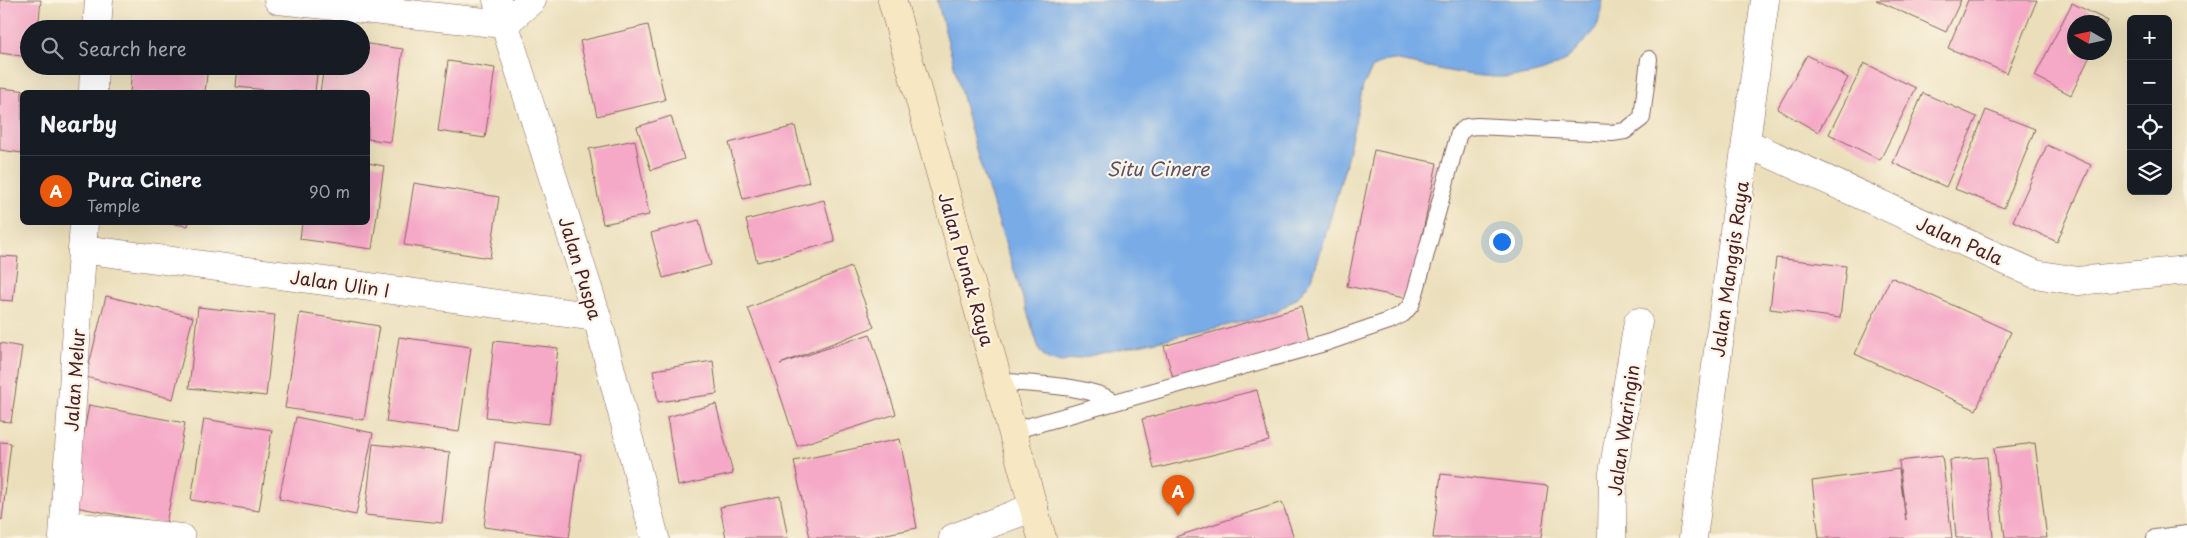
<!DOCTYPE html>
<meta charset="utf-8">
<style>
:root{--surface:#171b24;--page:#242831;--text:#f1f3f6;--muted:#9ea1a6;--line:#363941;--accent:#ea580c}
body{margin:0;font-family:"Playpen Sans",sans-serif;background:var(--page);color:var(--text)}
.controls{position:absolute;right:15px;top:15px;display:grid;overflow:hidden;border-radius:8px;box-shadow:0 5px 20px #0002}
.controls button{width:45px;height:45px;display:grid;place-items:center;padding:0;border:0;border-bottom:1px solid var(--line);background:var(--surface);color:var(--text);font:25px sans-serif}
.compass{position:absolute;left:2067px;top:15px;width:45px;height:45px;border-radius:50%;background:var(--surface);box-shadow:0 5px 20px #0002;rotate:279deg}
.you{position:absolute;left:1501px;top:241px;width:18px;height:18px;margin:-12px;border:4px solid #fff;border-radius:50%;background:#1a73e8;box-shadow:0 0 0 8px #1a73e833}
.badge{display:grid;place-items:center;width:32px;height:32px;border-radius:50%;background:var(--accent);color:#fff;font-size:16px;font-weight:700}
.pin{position:absolute;translate:-50% -41px;filter:drop-shadow(0 1px 2px #0008)}
.pin::after{content:'';position:absolute;top:26px;width:18px;height:15px;background:inherit;clip-path:polygon(0 0,100% 0,50% 100%)}
.list{margin:0;padding:0;list-style:none}
h2{display:flex;justify-content:space-between;align-items:center;height:65px;margin:0;padding:0 20px;font-size:21px}
h2 small{font-size:16px;font-weight:400;color:var(--muted)}
.list li{display:grid;grid-template-columns:32px 1fr auto;gap:15px;align-items:center;box-sizing:border-box;height:70px;padding:0 20px;border-top:1px solid var(--line)}
.list b{display:block;font-size:19px;white-space:nowrap}
.list p{margin:0;font-size:16px;white-space:nowrap;color:var(--muted)}
.list em{font-size:16px;font-style:normal;color:var(--muted)}
.icon{flex:none;width:28px;height:28px;fill:none;stroke:currentColor;stroke-width:2;stroke-linecap:round;stroke-linejoin:round}
.map{position:relative;flex:none;width:2187px;height:538px;overflow:hidden}
.search{position:absolute;background:var(--surface);box-shadow:0 5px 20px #0002;left:20px;top:20px;width:350px;height:55px;display:flex;align-items:center;gap:12px;box-sizing:border-box;padding:0 18px;border-radius:28px;color:var(--muted);font-size:19px}
.panel{position:absolute;background:var(--surface);box-shadow:0 5px 20px #0002;left:20px;top:90px;width:350px;height:135px;border-radius:8px}
.map>svg:first-child{display:block}
</style>
<div class="map">
<svg width="2187" height="538" viewBox="0 0 2187 538">
<rect width="100%" height="100%" fill="#fcf5e5"/>
<filter id="ink" filterUnits="userSpaceOnUse"><feTurbulence type="fractalNoise" baseFrequency=".02" numOctaves="2"/><feDisplacementMap in="SourceGraphic" scale="10" xChannelSelector="R" yChannelSelector="G"/><feConvolveMatrix kernelMatrix="1 2 1 2 8 2 1 2 1" color-interpolation-filters="sRGB"/></filter>
<filter id="wash" filterUnits="userSpaceOnUse"><feTurbulence type="fractalNoise" baseFrequency=".0096" numOctaves="4" result="noise"/><feDisplacementMap in="SourceGraphic" scale="20" xChannelSelector="R" yChannelSelector="G"/><feGaussianBlur stdDeviation="1.12" result="paint"/><feColorMatrix in="noise" values="0 0 0 0 0 0 0 0 0 0 0 0 0 0 0 0 0 1.4 0 .05"/><feComposite in="paint" operator="in"/></filter>
<g filter="url(#wash)">
<rect width="100%" height="100%" fill="#ebdfbb"/>
<!-- water -->
<path fill="#79ace6" stroke="#626688" d="M937,0H1603C1601,8 1600,19 1597,26C1594,33 1587,39 1582,44C1538,100 1451,70 1393,60L1382,62L1372,69L1363,86L1345,167L1323,244L1312,279L1297,298L1278,311L1247,321L1062,362L1049,360L1040,352L977,154Z"/>
<g id="blocks">
<!-- building -->
<path fill="#f5a9c7" d="M0,0H41L38,29H29V57L0,53Z
M1876,0H1961L1946,32Z
M1968,0H2037L2007,73L1948,48Z
M2072,3L2108,21L2104,28V22H2074V52H2092L2071,95L2035,76Z
M648,25L665,100L597,116L580,41Z
M361,43L403,49L391,142L368,139V92H320L324,66H361Z
M1807,55L1848,78L1818,132L1777,109Z
M448,61L495,68L485,138L438,131Z
M1864,63L1916,88L1880,160L1829,134Z
M132,66H208L205,92H130Z
M238,66H318L315,92H287L236,87Z
M0,88L28,91L22,92V153L0,150Z
M1923,93L1977,117L1946,187L1893,163Z
M1986,110L2035,129L2004,208L1955,189Z
M671,116L684,159L651,170L637,127Z
M795,126L809,182L743,199L729,143Z
M635,140L649,215L603,224L589,149Z
M2047,145L2091,165L2057,242L2013,221Z
M1374,150L1437,163L1409,299L1347,286Z
M368,163L384,166L372,249L300,239L302,222H368Z
M414,183L499,197L490,258L404,245Z
M824,200L835,242L757,262L746,220Z
M699,220L711,265L663,278L651,233Z
M161,222H189L188,226Z
M0,256L18,257L13,301L0,300Z
M1776,258L1846,266L1840,318L1770,309Z
M851,267L874,327L780,364L870,334L896,414L797,446L771,367L748,308Z
M1891,277L2011,332L1976,410L1855,354Z
M106,296L193,317L173,399L86,377Z
M198,307L275,315L266,396L189,388Z
M1301,307L1311,346L1175,385L1164,346Z
M300,313L379,326L364,420L285,408Z
M399,337L471,347L459,432L386,422Z
M494,341L558,348L549,424L486,417Z
M0,343L22,347L11,422L0,421Z
M713,361L717,394L658,402L653,370Z
M1257,390L1269,441L1154,469L1142,419Z
M716,404L733,474L678,486L667,417Z
M89,405L185,423L166,524L70,506Z
M296,417L373,433L356,515L279,499Z
M204,419L272,430L259,511L191,500Z
M900,439L917,528L866,538H810L794,461Z
M0,442L11,443L2,520L0,519Z
M495,442L581,454L569,538L484,527Z
M2035,443L2047,538H2005L1994,448Z
M373,444L450,452L442,523L365,515Z
M1942,456L1952,538H1819L1812,481L1899,469L1906,520L1899,461Z
M1987,457L1993,538H1956L1950,460Z
M1441,474L1548,486L1541,538H1433Z
M780,496L788,538H726L720,507Z
M1282,502L1294,538H1172Z"/>
</g>
</g>
<g filter="url(#ink)">
<use href="#blocks" fill-opacity="0" stroke="#82625d" stroke-width="1"/>
<g fill="none" stroke-linecap="round" stroke-linejoin="round">
<!-- lane casing -->
<g stroke="#82625d" stroke-width="18">
<path id="lane" d="M998,381C1032,385 1086,384 1115,402
M1012,431L1328,342L1389,321L1403,314L1411,305L1416,290L1459,133L1467,127L1477,126L1612,133L1625,131L1642,118L1649,59
M2155,538L2187,534"/>
</g>
<!-- street casing -->
<g stroke="#82625d" stroke-width="29">
<path id="street" d="M278,0L504,24L532,0
M497,0L597,317L655,538
M97,29L99,0
M93,92L94,66
M1746,143L2035,274L2078,281L2187,270
M82,249L597,317
M64,525L181,538
M63,538L84,222
M953,538L1034,507
M1612,538L1613,473L1638,322
M1693,538L1765,0"/>
</g>
<!-- secondary casing -->
<g stroke="#82625d" stroke-width="29">
<path id="secondary" d="M892,0L1042,538"/>
</g>
<!-- lane -->
<use href="#lane" stroke="#fff" stroke-width="16"/>
<!-- street -->
<use href="#street" stroke="#fff" stroke-width="28"/>
<!-- secondary -->
<use href="#secondary" stroke="#f8e7c3" stroke-width="28"/>
</g>
</g>
<g text-anchor="middle" dominant-baseline="central" stroke-width="4.5" stroke-linejoin="round" paint-order="stroke">
<!-- street labels -->
<g font-size="18" fill="#4a1f2b" stroke="#fcf5e5">
<text transform="translate(1960 240) rotate(24)">Jalan Pala</text>
<text transform="translate(581 268) rotate(73)">Jalan Puspa</text>
<text transform="translate(967 269) rotate(74)">Jalan Punak Raya</text>
<text transform="translate(1729 269) rotate(-82)">Jalan Manggis Raya</text>
<text transform="translate(340 283) rotate(8)">Jalan Ulin I</text>
<text transform="translate(74 380) rotate(-86)">Jalan Melur</text>
<text transform="translate(1623 430) rotate(-82)">Jalan Waringin</text>
</g>
<!-- water labels -->
<g font-size="19" font-style="italic" fill="#5a506c" stroke="#fcf5e5">
<text x="1158" y="168">Situ Cinere</text>
</g>
</g>
</svg>
<div class="controls">
<button>+</button>
<button>−</button>
<button><svg class="icon" aria-label="locate" viewBox="0 0 24 24"><circle cx="12" cy="12" r="6"/><path d="M12 2v4M12 18v4M2 12h4M18 12h4"/></svg></button>
<button><svg class="icon" aria-label="layers" viewBox="0 0 24 24"><path d="M12 4l9 5-9 5-9-5zM3 14l9 5 9-5"/></svg></button>
</div>
<svg class="compass" viewBox="-18 -18 36 36"><path d="M0-13l5 13h-10z" fill="#e53935"/><path d="M0 13l5-13h-10z" fill="#9ea1a6"/></svg>
<div class="you"></div>
<div class="pin badge" style="left:1178px;top:516px">A</div>
<div class="search"><svg class="icon" aria-label="search" viewBox="0 0 24 24"><circle cx="10" cy="10" r="6"/><path d="M15 15l6 6"/></svg>Search here</div>
<section class="panel">
<h2>Nearby<small></small></h2>
<ul class="list">
<li><span class="badge">A</span><div><b>Pura Cinere</b><p>Temple</p></div><em>90 m</em></li>
</ul>
</section>
</div>
